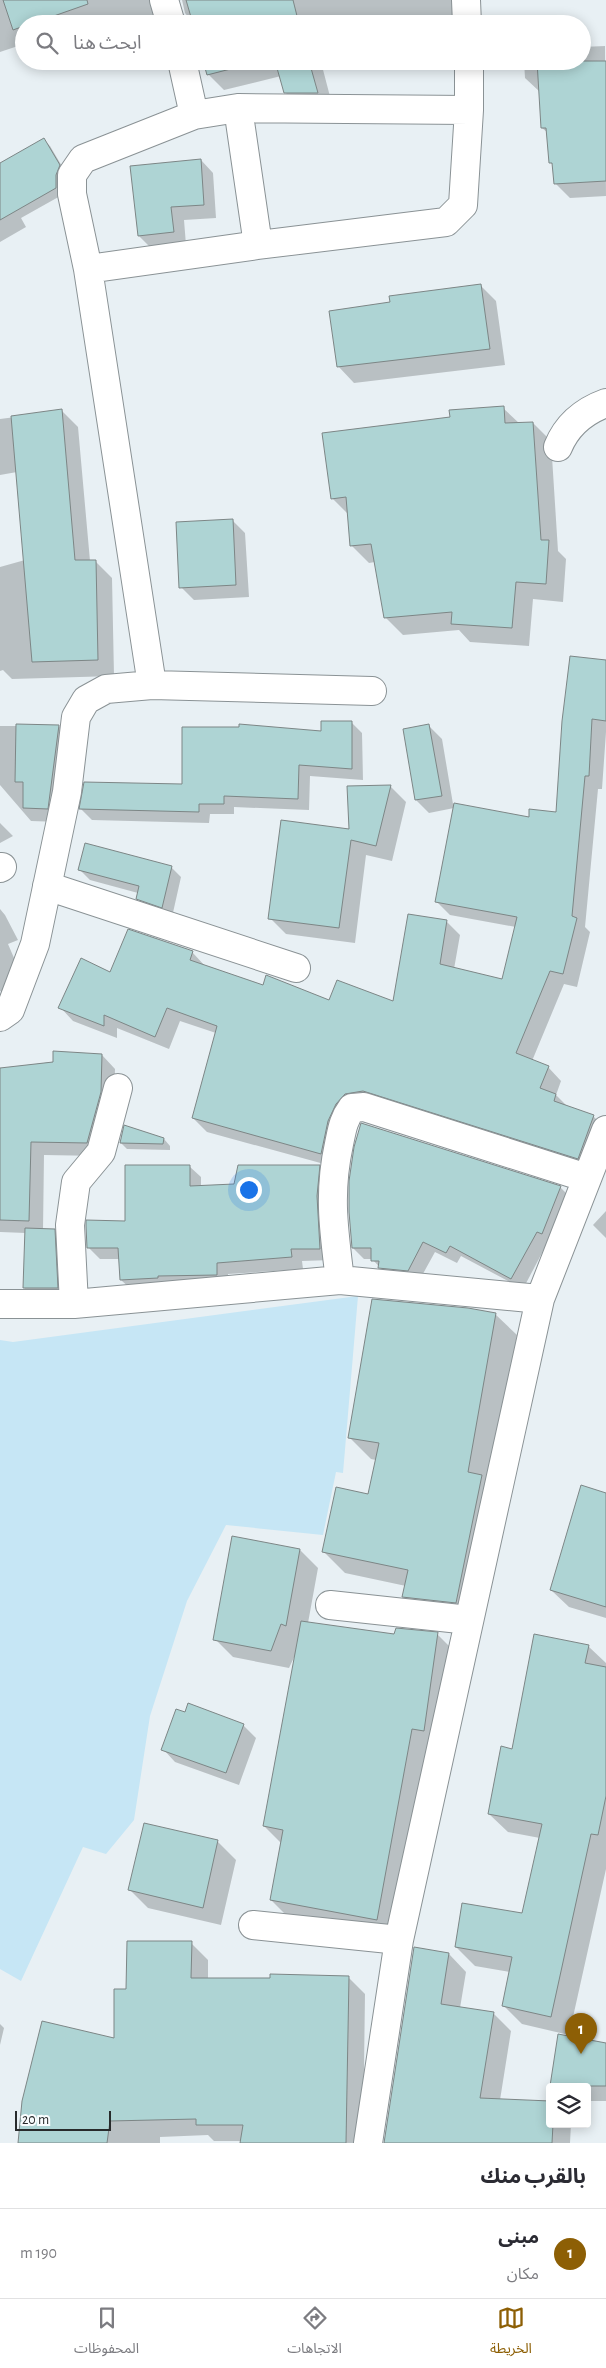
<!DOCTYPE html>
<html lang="ar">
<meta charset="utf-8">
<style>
:root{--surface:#fff;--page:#f2f2f3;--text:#2b2b33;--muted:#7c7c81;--line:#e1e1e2;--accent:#8d5f05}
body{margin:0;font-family:"Alegreya Sans","Noto Sans Arabic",sans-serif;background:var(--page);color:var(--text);direction:rtl}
.controls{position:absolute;right:15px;bottom:15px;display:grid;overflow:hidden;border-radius:5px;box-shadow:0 2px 12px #0003}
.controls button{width:45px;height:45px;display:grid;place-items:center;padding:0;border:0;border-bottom:1px solid var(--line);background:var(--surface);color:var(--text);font:25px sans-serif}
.scale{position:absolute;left:15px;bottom:12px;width:96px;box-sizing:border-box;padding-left:5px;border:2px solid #282b2c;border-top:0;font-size:14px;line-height:18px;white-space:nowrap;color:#282b2c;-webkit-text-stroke:4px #f9fdfe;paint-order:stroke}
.you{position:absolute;left:248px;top:1189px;width:18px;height:18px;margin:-12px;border:4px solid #fff;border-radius:50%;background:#1a73e8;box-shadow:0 0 0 8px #1a73e833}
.badge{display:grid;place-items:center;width:32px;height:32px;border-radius:50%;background:var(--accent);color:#fff;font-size:16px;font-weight:700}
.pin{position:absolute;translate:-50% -41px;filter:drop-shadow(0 1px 2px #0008)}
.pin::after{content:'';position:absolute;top:26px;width:18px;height:15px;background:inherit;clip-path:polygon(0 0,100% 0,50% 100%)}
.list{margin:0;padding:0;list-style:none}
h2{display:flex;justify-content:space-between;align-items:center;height:65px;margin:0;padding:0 20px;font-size:21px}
h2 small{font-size:16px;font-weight:400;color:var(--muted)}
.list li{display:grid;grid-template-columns:32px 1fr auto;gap:15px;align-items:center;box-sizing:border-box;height:90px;padding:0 20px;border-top:1px solid var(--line)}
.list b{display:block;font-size:19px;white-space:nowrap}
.list p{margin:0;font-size:16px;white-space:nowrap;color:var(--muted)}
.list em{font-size:16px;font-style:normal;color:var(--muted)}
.icon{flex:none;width:28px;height:28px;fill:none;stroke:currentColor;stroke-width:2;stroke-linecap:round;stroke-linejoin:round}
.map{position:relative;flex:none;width:606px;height:2143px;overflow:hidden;direction:ltr}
.search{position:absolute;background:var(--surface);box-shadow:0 2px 12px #0003;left:15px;right:15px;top:15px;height:55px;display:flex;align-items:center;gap:12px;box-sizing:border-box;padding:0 18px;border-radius:28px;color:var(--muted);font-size:19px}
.sheet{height:155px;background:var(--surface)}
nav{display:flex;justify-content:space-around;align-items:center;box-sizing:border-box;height:70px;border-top:1px solid var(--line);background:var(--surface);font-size:14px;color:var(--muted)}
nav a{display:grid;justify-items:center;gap:2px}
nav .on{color:var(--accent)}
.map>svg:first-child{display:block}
</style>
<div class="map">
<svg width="606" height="2143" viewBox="0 0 606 2143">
<rect width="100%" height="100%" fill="#e8f0f4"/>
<!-- green -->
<path fill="#c6e6f5" d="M358,1296L343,1473L336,1472L323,1535L226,1525L187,1601L150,1716L134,1820L106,1854L83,1847L21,1981L0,1969V1340L13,1342Z"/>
<!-- shadow -->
<path fill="#0003" d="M0,0H475L466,24H194L185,13L182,0L175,1L165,24H119L116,15L91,24H24V47L21,45L0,52Z
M605,46L606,196L570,198L555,183L554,166L550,162L548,133L542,128L540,92L525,78L524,61H582V47Z
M205,61H326L321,62L333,108H301L285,92L281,76L224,90L208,74Z
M44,140L50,146L66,173L62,195L21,218L26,227L0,242V164Z
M201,160L213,173L216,218L184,220L186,245L152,249L139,236Z
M480,285L496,301L505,365L354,383L338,366L391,303Z
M503,408L520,424L533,423L551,441L558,551L566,559L563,602L533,599L529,646L470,642L459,630L403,635L385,617L375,562L369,563L351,545L349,515L332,498L451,418Z
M62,411L78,427L90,561H95L112,578L114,676L12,679L3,670L0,671V567L25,560L17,472L0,475V419Z
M232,520L245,533L249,597L194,600L181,587Z
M606,661V732L602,789H598L585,927L590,932L577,987L564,984L532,1061L548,1067L561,1081L556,1095L568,1107L593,1116L606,1129L592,1172L358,1107L335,1167L207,1132L193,1118L216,1033L180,1021L169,1049L117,1028V1038L73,1021L60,1007L111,973L192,952L206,967L263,986L330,1002H394L446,921L460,935L454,969L503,980L516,927L450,915L437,902L454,808L429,813L416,800L429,726L442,739L453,804L530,818L558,813Z
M351,722L362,733L363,780L310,776L309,810L234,807V814H210L209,823L92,820L81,809L183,785Z
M0,726H59L72,739L61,822L31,821L0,785Z
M390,786L406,802L392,861L366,855L355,943L286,934L270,918Z
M0,823L13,836L0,843Z
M171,867L181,877L172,917L147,908L137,898L138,893L90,880L80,870Z
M0,909L5,915L18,940L8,944L23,979L16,998L0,991Z
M102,1055L115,1069L114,1106L101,1156L44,1155L43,1230H54L67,1243L70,1301H37L24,1288L26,1233L0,1232V1069Z
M164,1139L170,1146V1150L127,1149L121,1143Z
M189,1166L201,1177V1186L235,1185L319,1166L331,1177L332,1260L302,1261L303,1269L228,1274V1286L133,1291L121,1280L120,1259H100L88,1247L126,1222Z
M560,1187L571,1198L523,1289L461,1256L457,1263L435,1252L419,1281L390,1278L372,1259H364L353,1248Z
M606,1211V1238L593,1225Z
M495,1314L517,1335L491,1485L478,1624L425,1618L403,1597L406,1586L345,1573L324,1552L369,1495L376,1460L371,1459L350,1438Z
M606,1494V1618L569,1607L551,1590Z
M233,1538L300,1550L318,1568L308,1623L395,1635L437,1634L457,1654L397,1940L291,1920L271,1900L281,1843L264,1826L297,1651L289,1668L233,1657L215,1639Z
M588,1646L606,1663V1869L569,2035L522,2024L503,2005L510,1972L475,1966L456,1947L523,1914L540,1838L508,1832L489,1814L513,1750Z
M186,1714L243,1725L256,1738L239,1785L175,1762L163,1749Z
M145,1824L218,1842L236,1860L221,1925L148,1908L130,1890Z
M191,1943L208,1960V1979L348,1977L365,1994L363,2143H241L242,2141H214L208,2135L160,2137V2143H19L115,2039L127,1990Z
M449,1954L466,1972L460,2008L494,2014L511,2031L500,2100L550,2124H571L570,2143H385Z
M0,2024L4,2028L0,2045Z
M606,2044V2101H587V2087L552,2085Z"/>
<!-- building -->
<path fill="#aed4d4" stroke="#7d8686" d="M3,0H87L88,4L31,24H24V26L13,30Z
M186,0H293L299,24H193Z
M203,61H262L207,75Z
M275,61H309L318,93H284Z
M537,61H606V181L554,184L552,163H549L546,128H541Z
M44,138L60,165L56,175V188L0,220V163Z
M201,159L204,205L171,207L174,232L138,236L130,166Z
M481,284L490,349L337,367L329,311L390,302L389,296Z
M504,406L505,423L533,422L541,540H549L546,584L516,582L512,628L451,624L452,612L384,618L371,544L350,546L346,497L331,499L322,433L450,417L449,410Z
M62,409L75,560H96L98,660L32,662L11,416Z
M233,519L236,585L179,588L176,522Z
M570,656L606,660V721L592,719L589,776H585L572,916L577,918L563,974L550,971L516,1053L549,1066L540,1088L556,1094L554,1101L594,1115L578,1159L363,1091L345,1094L336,1104L328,1121L321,1154L192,1118L217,1026L167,1008L155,1037L104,1015V1026L58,1008L81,958L110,972L128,929L193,951L190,960L263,985L266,975L329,1000L337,980L393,1001L408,914L447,920L440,964L502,979L517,917L435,902L454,803L529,817V809L556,812L562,721Z
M321,721H352V769L299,765L298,799L224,796V804H199V812L79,809L84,782L182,784V727H239V724L321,731Z
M16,724L59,725L48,809L23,808V782H15Z
M429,724L442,796L415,800L403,729Z
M391,785L376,846L351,840L339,928L268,919L281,820L349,829L347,786Z
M85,843L172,866L162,908L136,899L139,886L78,870Z
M53,1051L102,1054L101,1092L87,1143L31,1142L29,1221L0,1220V1068L53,1062Z
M361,1123L561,1186L542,1234L537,1232L511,1279L450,1246L446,1253L423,1242L408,1271L378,1268L379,1261H371V1248H352L349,1212V1181L354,1147Z
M124,1125L164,1138L163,1144L120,1143Z
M125,1165H190V1186L234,1184L238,1165H320L317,1196L320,1249H291L292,1257L217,1263V1275L158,1276V1278L120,1280L118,1248H87L86,1226V1220L125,1221Z
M25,1228L55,1229L58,1288H23Z
M372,1299L468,1308L496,1313L468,1472L482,1475L456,1603L402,1597L408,1570L322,1552L336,1487L368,1494L379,1443L348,1438Z
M581,1485L606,1493V1607L550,1590Z
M232,1536L300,1549L286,1626L281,1624L271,1651L213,1640Z
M301,1621L394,1634L396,1628L438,1632L424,1731L412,1729L377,1920L270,1900L283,1830L263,1826Z
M534,1634L589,1645L585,1663L606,1667V1796L598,1835L591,1834L551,2017L502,2006L512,1957L455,1947L462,1903L522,1913L542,1824L488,1814L501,1746L512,1749Z
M188,1703L244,1724L226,1773L161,1750L176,1709L185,1712Z
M144,1823L218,1840L203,1908L128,1890Z
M127,1941H192L191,1978H270V1974L349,1976L346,2143H240L243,2125H196V2119L110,2121L107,2143H18L22,2101L42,2021L114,2038V1989H126Z
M414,1947L449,1953L441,2004L494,2012L480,2098L550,2101V2124H553L552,2143H384Z
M558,2034L606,2043V2086H550Z"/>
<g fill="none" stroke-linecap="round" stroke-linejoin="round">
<!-- minor casing -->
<g stroke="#8a9295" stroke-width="30">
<path id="minor" d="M164,0L171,24
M466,0L467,24
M238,108L258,245
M194,115L238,108L469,110V61
M88,269L258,245L446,222L463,205L469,110
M558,447C567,425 584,411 606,403
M152,685L88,269L72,194V175L83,159L194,115L182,61
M0,868L2,867
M47,886L296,968
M0,1017L10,1010L35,944L67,792L76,717L86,700L106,689L152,685L372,691
M340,1280C334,1231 328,1194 339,1144C342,1130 343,1120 352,1108L364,1107L587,1178
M0,1304H74L340,1280L540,1299
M74,1304L70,1225L76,1182L101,1152L118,1088
M330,1605L469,1620
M253,1925L399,1940
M368,2143L399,1940L540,1299L606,1130"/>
</g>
<!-- minor -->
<use href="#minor" stroke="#fff" stroke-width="28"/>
</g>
</svg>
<div class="controls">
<button><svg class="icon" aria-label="layers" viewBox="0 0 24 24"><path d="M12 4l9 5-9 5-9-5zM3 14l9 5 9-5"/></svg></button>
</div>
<div class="scale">20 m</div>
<div class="you"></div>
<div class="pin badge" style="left:581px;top:2054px">1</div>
<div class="search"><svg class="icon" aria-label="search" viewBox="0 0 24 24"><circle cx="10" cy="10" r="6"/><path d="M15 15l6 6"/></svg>ابحث هنا</div>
</div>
<section class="sheet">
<h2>بالقرب منك<small></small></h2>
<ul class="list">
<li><span class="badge">1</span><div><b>مبنى</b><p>مكان</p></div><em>190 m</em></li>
</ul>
</section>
<nav>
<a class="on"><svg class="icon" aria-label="map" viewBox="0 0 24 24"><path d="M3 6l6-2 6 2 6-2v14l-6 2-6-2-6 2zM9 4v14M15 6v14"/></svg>الخريطة</a>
<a><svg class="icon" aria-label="directions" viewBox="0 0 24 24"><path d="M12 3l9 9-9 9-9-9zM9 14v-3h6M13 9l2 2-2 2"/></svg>الاتجاهات</a>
<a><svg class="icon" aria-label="saved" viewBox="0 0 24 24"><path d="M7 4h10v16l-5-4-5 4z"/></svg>المحفوظات</a>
</nav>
